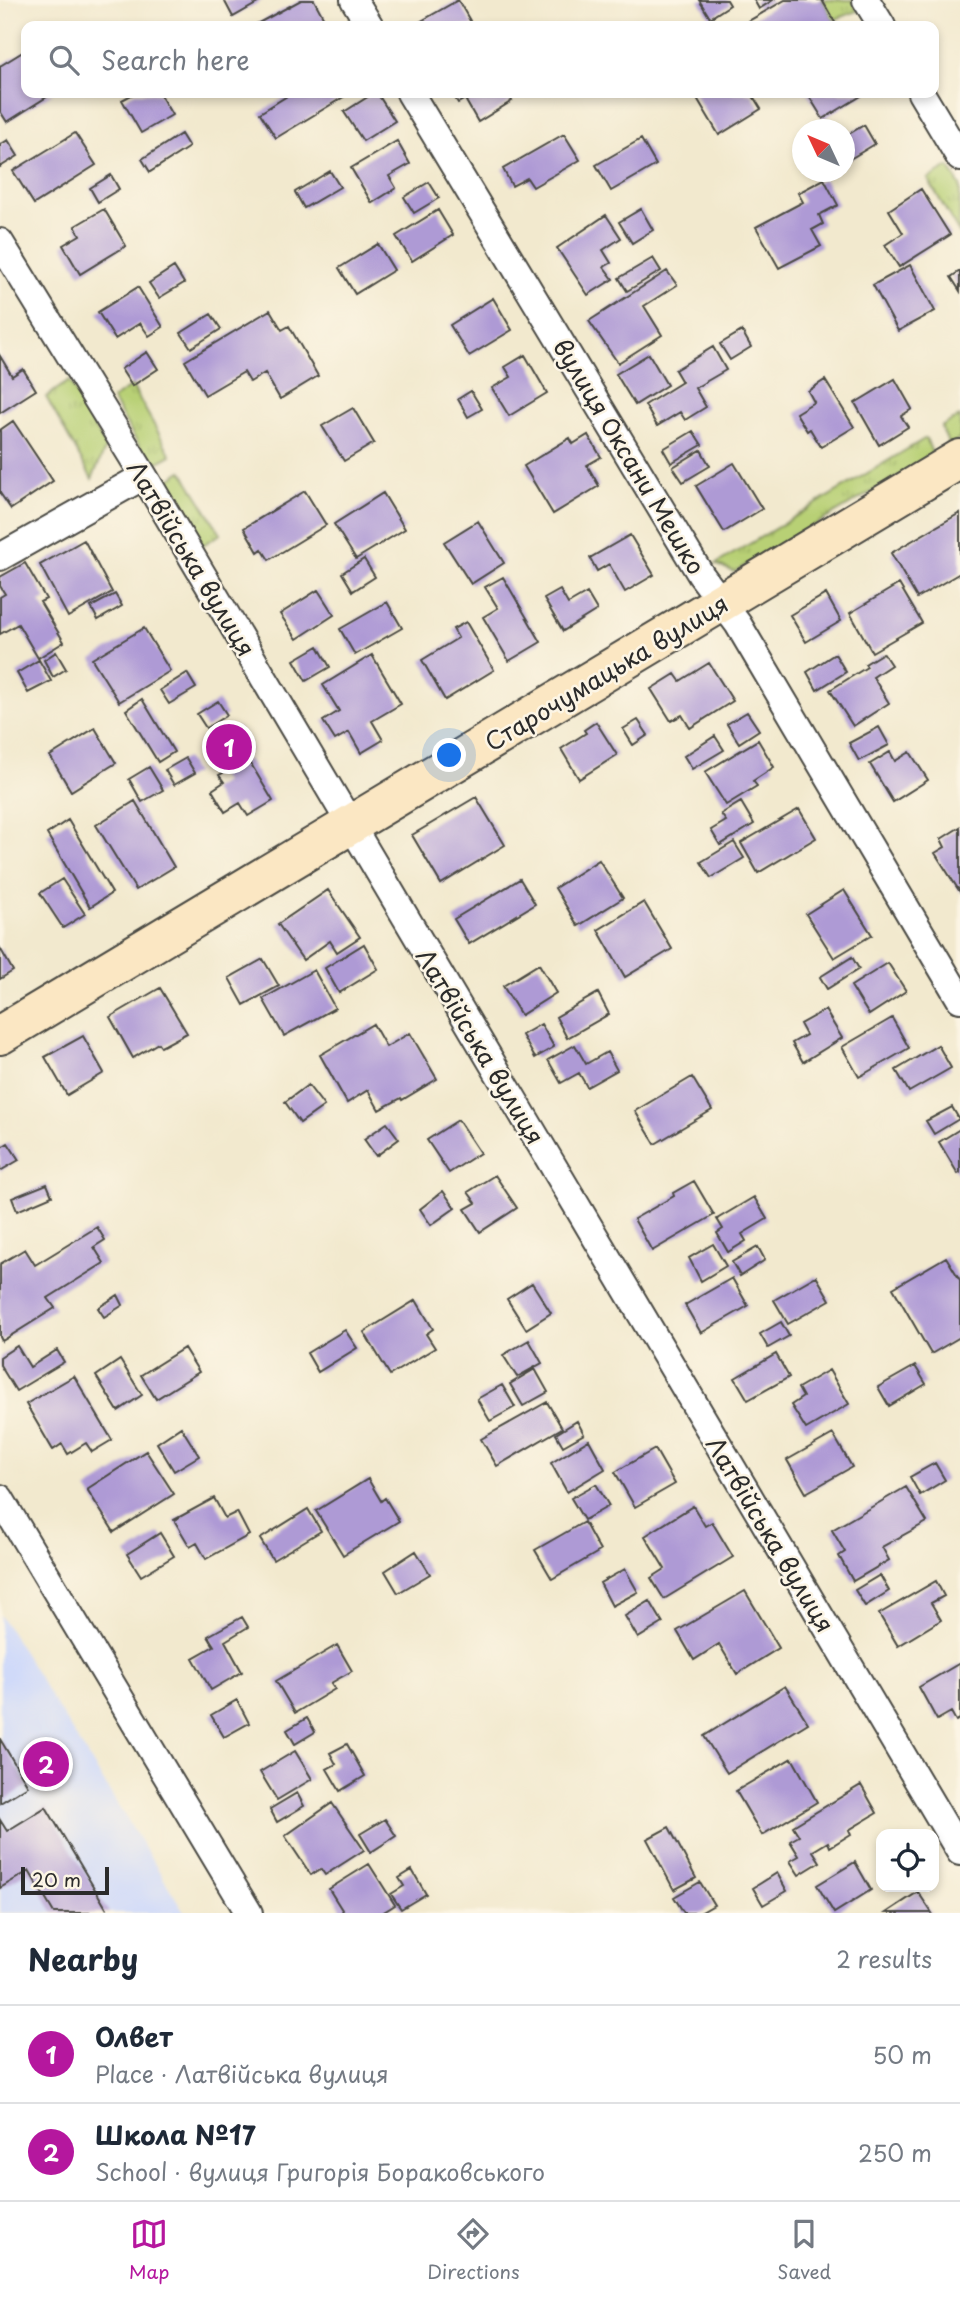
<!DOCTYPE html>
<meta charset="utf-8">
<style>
:root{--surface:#fff;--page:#f2f2f3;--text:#1f2937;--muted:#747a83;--line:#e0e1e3;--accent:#b5179e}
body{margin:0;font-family:"Playpen Sans",sans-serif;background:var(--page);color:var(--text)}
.controls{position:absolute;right:21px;bottom:21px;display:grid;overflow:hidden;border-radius:14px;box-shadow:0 4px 10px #0003}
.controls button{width:63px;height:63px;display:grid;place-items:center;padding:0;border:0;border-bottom:2px solid var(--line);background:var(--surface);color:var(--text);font:35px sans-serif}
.compass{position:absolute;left:792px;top:119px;width:63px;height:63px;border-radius:50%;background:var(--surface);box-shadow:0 4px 10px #0003;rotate:314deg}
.scale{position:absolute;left:21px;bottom:18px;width:88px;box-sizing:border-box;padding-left:7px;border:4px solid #2b2b2b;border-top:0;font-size:19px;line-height:24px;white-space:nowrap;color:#2b2b2b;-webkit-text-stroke:5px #fcf5e5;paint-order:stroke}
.you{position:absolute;left:450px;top:756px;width:24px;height:24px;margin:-18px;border:5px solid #fff;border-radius:50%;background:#1a73e8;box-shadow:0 0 0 10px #1a73e833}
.badge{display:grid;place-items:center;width:46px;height:46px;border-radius:50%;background:var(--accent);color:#fff;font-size:23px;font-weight:700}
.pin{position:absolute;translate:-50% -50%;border:4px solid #fff;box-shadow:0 2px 7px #0006}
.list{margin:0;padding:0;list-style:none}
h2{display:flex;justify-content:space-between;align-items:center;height:91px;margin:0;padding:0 28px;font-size:30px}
h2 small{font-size:23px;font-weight:400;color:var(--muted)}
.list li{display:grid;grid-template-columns:46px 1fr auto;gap:21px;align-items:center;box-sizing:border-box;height:98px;padding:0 28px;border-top:2px solid var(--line)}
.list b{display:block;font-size:26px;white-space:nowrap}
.list p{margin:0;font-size:23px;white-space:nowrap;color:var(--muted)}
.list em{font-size:23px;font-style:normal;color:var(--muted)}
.icon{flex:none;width:38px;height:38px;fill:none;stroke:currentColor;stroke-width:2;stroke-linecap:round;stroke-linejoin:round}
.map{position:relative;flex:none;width:960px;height:1913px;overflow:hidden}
.search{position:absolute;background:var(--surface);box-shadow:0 4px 10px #0003;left:21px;right:21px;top:21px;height:77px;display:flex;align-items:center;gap:18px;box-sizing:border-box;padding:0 24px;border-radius:14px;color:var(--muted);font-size:26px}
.sheet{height:287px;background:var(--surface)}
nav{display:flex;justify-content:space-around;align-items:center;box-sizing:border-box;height:98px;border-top:2px solid var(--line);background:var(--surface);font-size:19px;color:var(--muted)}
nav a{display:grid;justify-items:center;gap:4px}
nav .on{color:var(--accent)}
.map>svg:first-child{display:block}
</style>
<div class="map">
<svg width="960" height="1913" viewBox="0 0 960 1913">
<defs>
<pattern id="grass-tufts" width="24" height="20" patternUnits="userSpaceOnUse" patternTransform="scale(1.75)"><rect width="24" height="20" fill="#b8d075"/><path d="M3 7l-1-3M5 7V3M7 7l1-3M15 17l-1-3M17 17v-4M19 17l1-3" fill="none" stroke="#9eb365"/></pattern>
</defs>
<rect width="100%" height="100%" fill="#fcf5e5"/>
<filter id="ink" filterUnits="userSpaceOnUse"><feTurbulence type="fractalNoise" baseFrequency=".0143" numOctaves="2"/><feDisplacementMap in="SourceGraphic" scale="14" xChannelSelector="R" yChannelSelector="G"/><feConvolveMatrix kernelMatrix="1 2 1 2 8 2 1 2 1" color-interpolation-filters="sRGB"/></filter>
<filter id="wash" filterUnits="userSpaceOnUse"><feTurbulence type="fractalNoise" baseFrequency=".00686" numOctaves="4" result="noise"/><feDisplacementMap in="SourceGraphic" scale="28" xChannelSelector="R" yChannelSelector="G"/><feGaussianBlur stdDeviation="1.57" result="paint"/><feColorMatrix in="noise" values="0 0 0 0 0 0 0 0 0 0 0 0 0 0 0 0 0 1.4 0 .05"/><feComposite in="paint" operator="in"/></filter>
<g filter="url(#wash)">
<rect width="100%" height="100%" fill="#f2e9ce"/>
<!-- built -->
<path fill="#d0daf9" d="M0,1615L185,1913H0Z"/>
<!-- grass -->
<path fill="url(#grass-tufts)" stroke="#727e50" stroke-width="2" d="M822,0H852L858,11L833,20Z
M949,167L960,186L959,233L928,179Z
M69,381L106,447L92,479L46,397Z
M132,386L171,455L151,466L112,399Z
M960,416V439L949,445L941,427Z
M926,438L933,456L734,572L716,564Z
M182,471L221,534L201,546L163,483Z"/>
<g id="blocks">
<!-- building -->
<path fill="#ae9ad5" d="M224,0H263L233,17Z
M301,0H314L328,26H253Z
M458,0L473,26H419L418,23Z
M699,0H727L730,5L710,18Z
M754,0H773L759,9Z
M785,0H822L837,26H740Z
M26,50V93H53L7,122L0,111V66Z
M135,93H159L172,115L141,133L122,100Z
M292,93H350L276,138L260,113Z
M374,93H377L395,121L363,141L344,112Z
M452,93H476L458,103Z
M479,93H507L512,101L478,122L466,101Z
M694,93H751L761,109L719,135Z
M807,93H866L823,119Z
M864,125L875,144L850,159L844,149V137Z
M75,133L96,165L34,204L13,171Z
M181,134L189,147L150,172L142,159Z
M564,134L580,160L533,187L527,178L512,186L503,169Z
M641,139L656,165L611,191L596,165Z
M8,140L18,156L0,167V145Z
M397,141L410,164L389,176L396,188L372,203L351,168Z
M330,171L340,187L304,208L295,192Z
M111,175L119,189L98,202L90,188Z
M824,179L838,205L819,215L823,224L812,230L821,246L779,268L756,227L803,202L798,193Z
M429,182L439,198L414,213L404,197Z
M921,189L950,235L899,267L885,245L903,233L889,210Z
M104,209L126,246L80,274L63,245L80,235L75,226Z
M641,209L653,230L632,243L619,222Z
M438,210L453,235L412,261L396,236Z
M606,215L621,238L603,250L611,263L604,267L613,279L588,295L557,248Z
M378,244L394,270L355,294L339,268Z
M653,258L661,271L627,291L619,278Z
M910,265L935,311L898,331L873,285Z
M174,267L184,283L159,298L149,283Z
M667,271L677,285L644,306L662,335L618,363L589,321Z
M960,271V291L951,277Z
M138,287L163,327L149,336L140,323L115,339L98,312Z
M493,298L512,330L469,356L450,325Z
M270,310L282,330L289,326L318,376L280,399L265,373L250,382L244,372L205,395L185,361Z
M211,314L221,329L191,348L181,333Z
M742,331L751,347L730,360L720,344Z
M713,347L726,370L695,388L706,407L685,420L680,412L657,426L645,405L682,382L675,370Z
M147,352L158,369L132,386L121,369Z
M649,354L667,385L635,405L616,374Z
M525,355L547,393L509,416L492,388L511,377L505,367Z
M0,356L12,376L23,369L36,390L0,413Z
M895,379L912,409L901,416L908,427L879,445L855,403Z
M825,380L854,427L821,447L810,429L807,431L796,413L814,402L808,391Z
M471,391L482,409L468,417L458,399Z
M353,408L374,443L344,461L322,426Z
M13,421L53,481L11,509L0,493V430Z
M693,431L702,445L671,463L663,449Z
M588,435L601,457L587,465L599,486L553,514L524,466L570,438L573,444Z
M701,450L710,466L683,482L673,467Z
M734,463L762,509L724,532L696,486Z
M305,491L326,525L269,560L262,549L258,552L244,528Z
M383,493L405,529L356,559L334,524Z
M960,513V573L917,598L891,553Z
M478,521L504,563L471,584L444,542Z
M630,535L654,575L625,592L609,564L597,571L590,558Z
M84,540L112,592L68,617L40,565Z
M364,559L375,577L353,591L342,573Z
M25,563L46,599L40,602L64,642L38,658L18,624L0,634V597L5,594L0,586V577Z
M503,577L541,642L509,661L483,617L498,608L485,587Z
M899,584L922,623L872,652L850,613Z
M318,590L334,615L297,639L280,614Z
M560,590L568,604L587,593L597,610L563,631L544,599Z
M115,594L122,606L98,620L91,607Z
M826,594L841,621L806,642L790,615Z
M387,602L402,628L355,655L340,629Z
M466,622L494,670L445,700L422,660L458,638L453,629Z
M144,628L170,671L119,702L92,659Z
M318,646L330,667L306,681L294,660Z
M56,652L66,669L53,677L44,660Z
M883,653L891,665L873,677L889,703L853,726L830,690L867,667L865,664Z
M835,654L846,672L817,690L807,672Z
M372,655L401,704L372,721L383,740L361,753L349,732L335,740L323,721L339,711L323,685Z
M39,660L51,681L28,693L17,673Z
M709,663L733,701L690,728L682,715L671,721L651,689L675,674L680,681Z
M187,673L196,688L169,704L160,690Z
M142,699L174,752L158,762L126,710Z
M218,701L227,715L206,728L197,714Z
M747,712L759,730L739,743L727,724Z
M638,720L648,735L633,745L623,729Z
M596,722L617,755L579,779L561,749L586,733L584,730Z
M238,727L250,750L221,766L209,744Z
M879,727L889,745L859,761L849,743Z
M95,728L116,763L71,791L50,756Z
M715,736L724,750L692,769L684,756Z
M758,740L774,767L753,781L757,786L726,805L705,772Z
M890,752L895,761L910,752L928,780L893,802L870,764Z
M186,758L195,773L174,785L165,770Z
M248,759L273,801L248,816L240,803L225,812L212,790L224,782L219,775Z
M149,767L163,790L142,802L129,779Z
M476,797L505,845L441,884L412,835Z
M135,801L174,867L136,890L96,825Z
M741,802L754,824L720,845L711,830L726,821L721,814Z
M799,809L816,838L758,873L741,843Z
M68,820L112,893L90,907L47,834Z
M960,827V892L935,853L945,847L941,839Z
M734,842L744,858L711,878L701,862Z
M599,860L623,898L578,926L555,888Z
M62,879L85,914L63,928L40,893Z
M520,879L535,904L469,944L454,919Z
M328,890L360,937L337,952L330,941L303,960L278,924Z
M844,890L872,935L834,958L806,914Z
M644,902L672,949L625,977L598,930Z
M364,944L378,969L339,993L325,968Z
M0,948L13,971L0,979Z
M852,957L859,969L827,989L820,977Z
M263,959L279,986L244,1005L229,978Z
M888,963L906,991L869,1015L851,986Z
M539,964L556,993L521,1015L503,986Z
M314,970L335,1008L284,1036L263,999Z
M160,988L187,1033L161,1047L158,1043L133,1058L110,1017Z
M598,993L609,1014L567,1038L556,1017Z
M825,1010L842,1038L803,1062L792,1043L806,1035L800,1024Z
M892,1018L909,1048L859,1077L842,1047Z
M373,1024L386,1047L410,1033L437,1079L402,1100L401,1098L379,1110L368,1090L347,1103L320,1055Z
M541,1024L554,1047L535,1058L522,1035Z
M83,1036L104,1073L67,1095L45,1057Z
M575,1045L586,1064L607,1052L617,1070L587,1087L579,1073L561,1083L548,1060Z
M938,1045L951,1068L909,1092L896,1070Z
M692,1077L712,1110L655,1144L635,1111Z
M308,1085L324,1106L300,1123L285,1102Z
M952,1107L959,1119L934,1134L926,1121Z
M458,1120L480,1153L449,1173L427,1140Z
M387,1123L399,1139L376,1156L364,1139Z
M960,1129V1173L958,1174L939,1142Z
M8,1143L19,1160L0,1171V1148Z
M495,1175L517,1208L480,1232L465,1209L476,1203L468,1192Z
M694,1181L714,1215L652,1251L634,1219L674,1196L673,1193Z
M47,1184L52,1196L17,1211L12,1198Z
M443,1191L455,1208L431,1225L420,1209Z
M754,1197L767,1219L742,1234L746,1241L728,1252L717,1233L723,1229L717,1219Z
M97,1227L105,1240L94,1247L104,1263L48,1298L55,1308L2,1341L0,1337V1264L25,1249L35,1265Z
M713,1244L726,1266L701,1281L689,1258Z
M758,1247L765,1260L740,1276L732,1262Z
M946,1257L960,1280V1337L931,1354L893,1288Z
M816,1276L830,1300L788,1324L774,1300Z
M732,1278L748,1306L701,1333L685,1305Z
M532,1283L551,1313L526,1329L507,1299Z
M118,1295L123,1305L104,1317L98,1308Z
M416,1300L433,1329L426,1334L435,1348L390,1375L364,1332Z
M781,1322L789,1336L768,1348L760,1334Z
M345,1330L357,1348L318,1372L307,1353Z
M529,1340L542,1363L517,1377L503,1355Z
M17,1346L30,1367L57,1350L64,1362L16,1391L0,1365V1357Z
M184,1348L199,1372L156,1399L141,1375Z
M776,1354L789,1377L748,1400L735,1378Z
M120,1360L142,1395L118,1411L96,1376Z
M915,1366L926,1384L889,1406L878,1387Z
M535,1369L548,1392L523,1406L510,1384Z
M829,1370L849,1404L806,1429L791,1405L803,1397L798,1388Z
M74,1376L112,1440L92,1452L86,1443L68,1454L62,1444L53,1450L26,1404Z
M502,1385L515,1407L490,1421L477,1399Z
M547,1402L562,1428L497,1466L481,1439Z
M577,1421L584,1434L563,1446L556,1434Z
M181,1427L199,1456L174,1471L157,1443Z
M833,1434L852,1467L806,1493L787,1460Z
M589,1440L605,1469L567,1492L551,1463Z
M655,1449L675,1484L635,1507L615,1472Z
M146,1451L174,1494L114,1532L87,1489Z
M935,1463L945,1480L920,1495L910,1477Z
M368,1479L381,1501L385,1498L399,1521L343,1555L316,1511Z
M596,1484L609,1506L584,1520L571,1498Z
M906,1487L927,1522L882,1547L889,1560L853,1581L839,1556L845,1552L832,1530Z
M214,1498L225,1518L237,1512L249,1535L206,1559L197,1543L190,1547L174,1520Z
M693,1506L705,1526L712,1522L733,1557L664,1599L651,1578L665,1569L645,1536Z
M308,1509L321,1531L273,1560L260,1539Z
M584,1522L600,1551L552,1579L535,1550Z
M160,1533L174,1556L141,1576L127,1554Z
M416,1551L430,1574L398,1593L385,1571Z
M625,1569L638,1592L612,1606L600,1583Z
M880,1575L889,1591L865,1606L855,1590Z
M936,1581L944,1596L931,1603L941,1620L898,1646L879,1614Z
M745,1591L779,1648L737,1674L719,1644L694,1660L677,1631Z
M650,1601L663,1623L638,1638L625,1616Z
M242,1617L248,1627L225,1641L242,1672L211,1690L193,1658L214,1646L208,1636Z
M337,1645L352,1671L331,1683L335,1689L295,1713L276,1681Z
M960,1663V1719L956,1721L951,1712L937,1720L919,1687Z
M785,1686L808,1723L727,1773L704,1736Z
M237,1700L249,1723L224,1737L211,1715Z
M307,1718L315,1732L295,1744L287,1730Z
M0,1739L28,1786L0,1803Z
M347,1744L365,1776L340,1791L327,1769L336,1764L330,1753Z
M295,1751L312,1779L277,1800L260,1772Z
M792,1758L817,1802L762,1835L736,1791Z
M861,1785L877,1813L849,1830L851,1834L830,1847L828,1842L813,1851L820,1862L799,1875L790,1861L799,1856L790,1841L799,1836L793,1826Z
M297,1793L304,1806L277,1822L270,1809Z
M332,1803L364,1850L325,1875L321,1869L311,1875L285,1836Z
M46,1807L109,1913H54L29,1871L0,1888V1820L7,1831Z
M385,1819L396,1836L371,1852L360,1834Z
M669,1827L696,1878L674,1890L647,1839Z
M855,1862L871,1890L834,1913L817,1885Z
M369,1864L395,1905L382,1913H344L329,1889Z
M412,1870L426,1894L401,1909L391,1894L404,1886L399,1878Z
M777,1873L787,1891L763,1905L753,1888Z
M700,1882L714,1905L700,1913H684L674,1897Z
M918,1892L932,1913H886Z"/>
</g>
</g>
<g filter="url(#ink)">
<use href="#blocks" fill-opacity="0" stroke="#494843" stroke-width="2"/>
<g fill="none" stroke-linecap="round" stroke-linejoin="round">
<!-- street casing -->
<g stroke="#494843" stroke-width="30">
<path id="street" d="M354,0L370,26
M866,0L882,26
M410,93L701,575L738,624L960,999
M921,93L960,158
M0,242L144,476L960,1852
M0,557L144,476
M0,1498L249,1913"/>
</g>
<!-- secondary casing -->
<g stroke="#494843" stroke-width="42">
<path id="secondary" d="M0,1035L960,459"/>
</g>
<!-- street -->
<use href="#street" stroke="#fff" stroke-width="26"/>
<!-- secondary -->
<use href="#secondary" stroke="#fbe7c3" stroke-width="38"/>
</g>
</g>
<g text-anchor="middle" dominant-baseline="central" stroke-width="5" stroke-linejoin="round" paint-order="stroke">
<!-- street labels -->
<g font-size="24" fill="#2b2b2b" stroke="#fcf5e5">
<text transform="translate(630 456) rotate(59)">вулиця Оксани Мешко</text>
<text transform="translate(192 558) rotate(59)">Латвійська вулиця</text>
<text transform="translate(606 672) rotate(-31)">Старочумацька вулиця</text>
<text transform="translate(481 1046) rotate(59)">Латвійська вулиця</text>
<text transform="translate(771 1534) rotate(59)">Латвійська вулиця</text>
</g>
</g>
</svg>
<div class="controls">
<button><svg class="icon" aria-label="locate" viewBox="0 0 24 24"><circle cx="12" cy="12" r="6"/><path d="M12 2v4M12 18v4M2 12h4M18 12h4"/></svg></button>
</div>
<svg class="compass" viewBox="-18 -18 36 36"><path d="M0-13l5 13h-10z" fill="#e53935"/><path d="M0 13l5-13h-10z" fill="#747a83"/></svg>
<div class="scale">20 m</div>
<div class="you"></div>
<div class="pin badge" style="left:229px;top:747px">1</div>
<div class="pin badge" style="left:46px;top:1764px">2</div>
<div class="search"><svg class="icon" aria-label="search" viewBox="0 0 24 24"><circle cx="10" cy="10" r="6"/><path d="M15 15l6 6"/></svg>Search here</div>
</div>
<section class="sheet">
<h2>Nearby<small>2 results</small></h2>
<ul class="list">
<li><span class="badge">1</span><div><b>Олвет</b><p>Place · Латвійська вулиця</p></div><em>50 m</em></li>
<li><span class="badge">2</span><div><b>Школа №17</b><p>School · вулиця Григорія Бораковського</p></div><em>250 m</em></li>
</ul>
</section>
<nav>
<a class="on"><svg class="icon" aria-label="map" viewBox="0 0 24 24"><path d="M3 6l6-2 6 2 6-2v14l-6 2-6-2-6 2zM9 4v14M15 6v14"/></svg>Map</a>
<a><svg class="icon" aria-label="directions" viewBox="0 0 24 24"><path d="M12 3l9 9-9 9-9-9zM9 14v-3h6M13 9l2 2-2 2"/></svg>Directions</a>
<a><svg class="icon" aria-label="saved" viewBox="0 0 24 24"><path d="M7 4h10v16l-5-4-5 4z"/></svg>Saved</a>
</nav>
